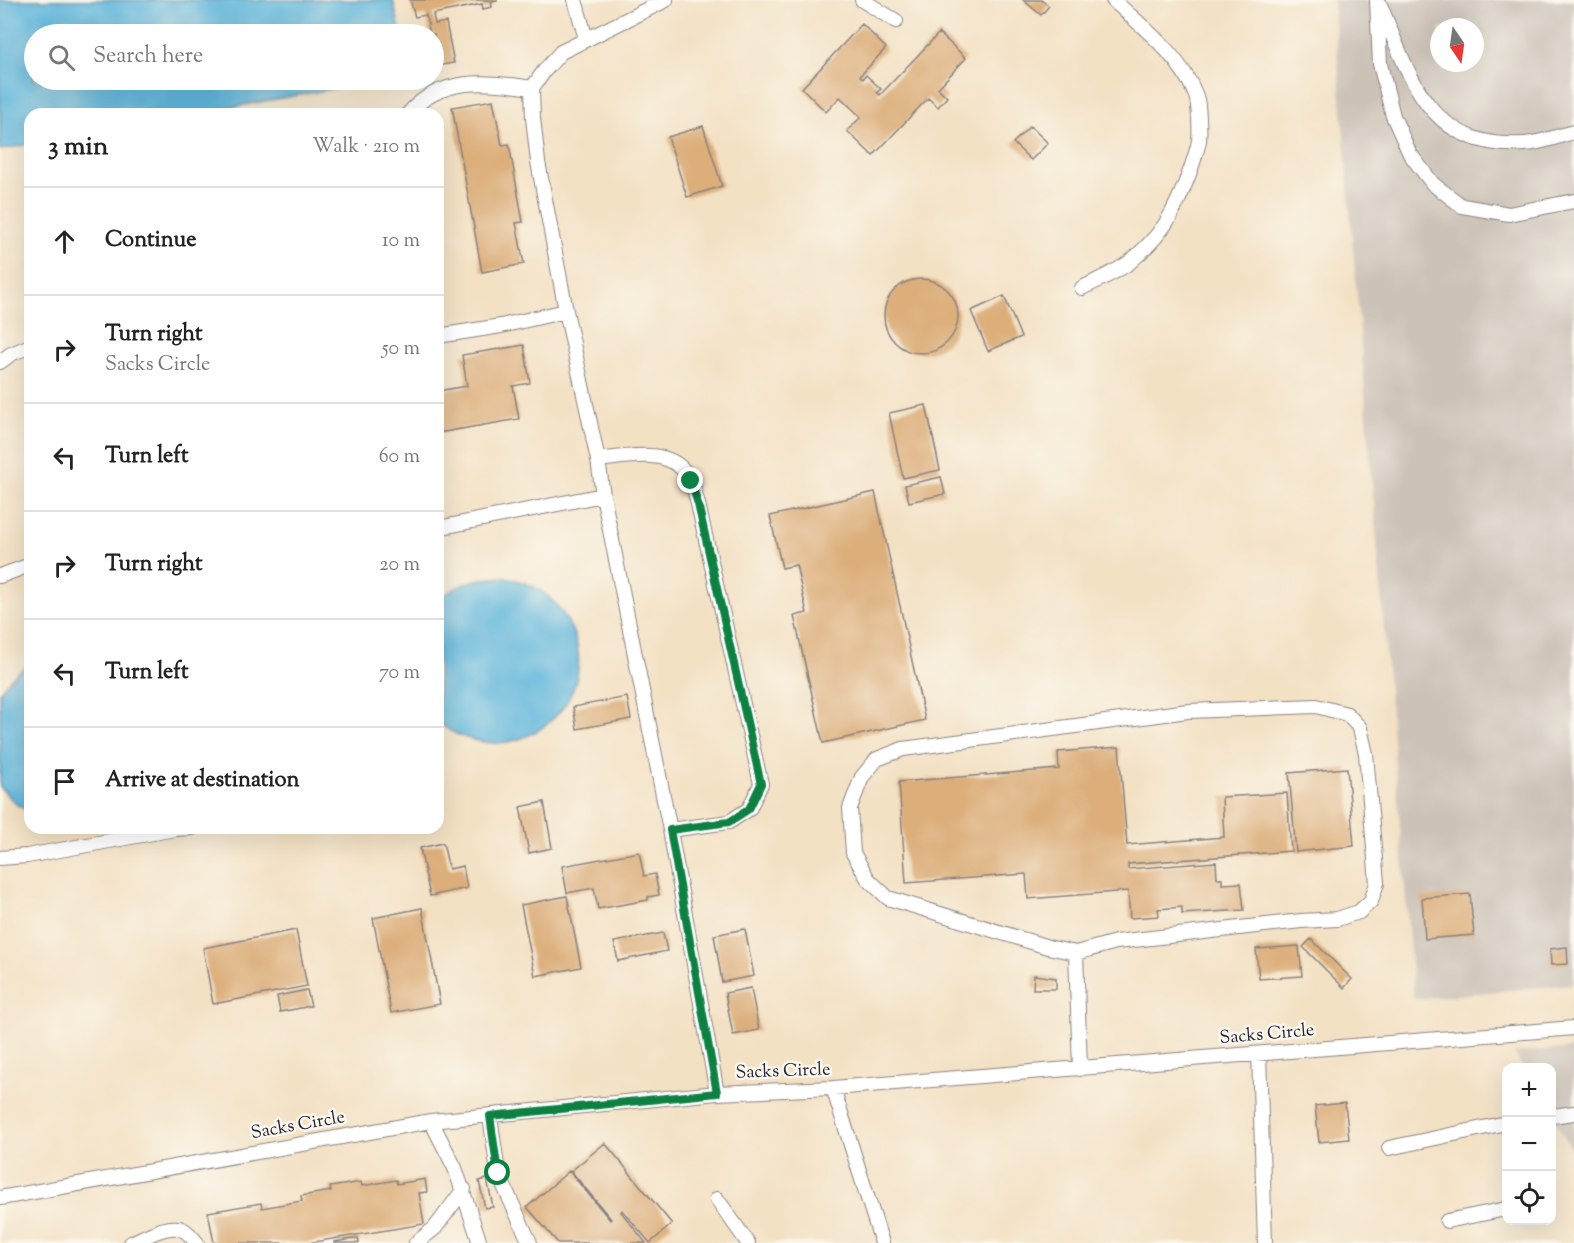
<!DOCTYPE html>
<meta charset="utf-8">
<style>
:root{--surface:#fff;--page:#f6f6f6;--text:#222;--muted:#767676;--line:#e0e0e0}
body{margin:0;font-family:"Sorts Mill Goudy",serif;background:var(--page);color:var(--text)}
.controls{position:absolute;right:18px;bottom:18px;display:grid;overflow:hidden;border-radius:12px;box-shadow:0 6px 24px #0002}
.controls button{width:54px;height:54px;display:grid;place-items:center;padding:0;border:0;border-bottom:2px solid var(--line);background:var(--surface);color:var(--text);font:30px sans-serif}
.compass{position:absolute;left:1430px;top:18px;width:54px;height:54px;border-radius:50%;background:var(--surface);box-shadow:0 6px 24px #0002;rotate:167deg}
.stop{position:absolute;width:18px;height:18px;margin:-14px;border:4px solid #0b8043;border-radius:50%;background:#fff}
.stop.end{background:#0b8043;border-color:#fff;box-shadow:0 2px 6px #0008}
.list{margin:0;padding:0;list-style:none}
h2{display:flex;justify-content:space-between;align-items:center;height:78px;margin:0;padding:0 24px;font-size:26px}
h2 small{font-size:20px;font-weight:400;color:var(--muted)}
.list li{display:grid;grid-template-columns:39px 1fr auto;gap:18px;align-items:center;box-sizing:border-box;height:108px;padding:0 24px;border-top:2px solid var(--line)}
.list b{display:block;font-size:22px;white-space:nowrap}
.list p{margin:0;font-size:20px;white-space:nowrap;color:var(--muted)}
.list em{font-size:20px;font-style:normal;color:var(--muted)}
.icon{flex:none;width:33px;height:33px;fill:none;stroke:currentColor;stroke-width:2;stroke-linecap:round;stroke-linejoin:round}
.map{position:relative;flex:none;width:1574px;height:1243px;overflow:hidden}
.search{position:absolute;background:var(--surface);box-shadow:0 6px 24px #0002;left:24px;top:24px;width:420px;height:66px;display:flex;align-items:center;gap:15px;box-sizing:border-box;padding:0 21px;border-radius:33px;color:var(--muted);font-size:22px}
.panel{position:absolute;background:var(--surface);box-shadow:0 6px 24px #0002;left:24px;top:108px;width:420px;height:726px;border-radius:18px}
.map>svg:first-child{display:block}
</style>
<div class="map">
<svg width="1574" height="1243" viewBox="0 0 1574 1243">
<rect width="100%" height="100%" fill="#fbf7ec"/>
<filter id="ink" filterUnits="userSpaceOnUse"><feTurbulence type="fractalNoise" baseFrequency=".0167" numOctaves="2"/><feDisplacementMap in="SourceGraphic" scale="12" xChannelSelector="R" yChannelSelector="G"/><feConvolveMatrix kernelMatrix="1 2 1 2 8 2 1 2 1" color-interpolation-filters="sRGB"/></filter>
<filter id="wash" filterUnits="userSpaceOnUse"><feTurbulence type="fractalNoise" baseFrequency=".008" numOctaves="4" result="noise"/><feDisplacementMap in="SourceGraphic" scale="24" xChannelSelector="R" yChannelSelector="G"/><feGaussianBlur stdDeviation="1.35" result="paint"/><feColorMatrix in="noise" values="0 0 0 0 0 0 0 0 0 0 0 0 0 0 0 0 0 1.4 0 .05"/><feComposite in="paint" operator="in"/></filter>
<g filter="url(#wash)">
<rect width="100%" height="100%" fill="#f3e1c4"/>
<!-- industrial -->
<path fill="#ccc2b8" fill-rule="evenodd" d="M1333,0H1574V984L1414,999ZM1439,27H1475V63H1439Z
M1574,1048V1154L1552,1116V1068L1523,1067L1514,1053Z"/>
<!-- water -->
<path fill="#5eb6db" stroke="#406c8b" stroke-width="1.5" d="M0,0H393L401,34H34V80H382L194,114H30V144L0,150Z
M504,577C512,580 522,581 530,585C542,590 554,601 561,611C570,624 577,637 578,653C584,707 530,753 478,741C464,738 448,732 438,721V600C461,581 475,579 504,577Z
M30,665V812L16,804L0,787V692C6,682 18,670 30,665Z"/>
<g id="blocks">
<!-- building -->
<path fill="#dcae7a" d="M410,0H497V1L491,2L492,7L483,9L482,4L433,14L435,24L446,22L454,63L436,66L434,34H430L426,15L415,17Z
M1023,0H1041L1049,6L1041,15Z
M862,24L886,48L860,76L863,79L866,75L881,89L877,92L880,95L939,33L966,58L938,88L947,97L938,107L928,98L873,156L847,131L861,117L840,97L826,112L802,88Z
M493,100L502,145L509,144L523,222L516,223L524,264L482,272L452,107Z
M703,126L722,186L687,197L668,137Z
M1030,126L1048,143L1031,160L1013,143Z
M884 316a37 37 0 1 1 74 0a37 37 0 1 1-74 0Z
M1004,296L1021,337L988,351L971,311Z
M524,345L530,383L513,386L519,419L438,433V391L467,386L462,355Z
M926,405L940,470L903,478L889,413Z
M941,477L945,494L909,502L905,485Z
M875,492L925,720L823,743L794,616L807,613L796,565L782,568L770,516Z
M627,697L631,719L577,729L573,707Z
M1119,747L1127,845L1224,837L1222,797L1287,793L1291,851L1128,864V869L1216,862L1217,878H1222V884L1241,883L1244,910L1182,914V907L1158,909L1159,916L1130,918L1128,891L1028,899L1026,874L906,883L899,782L1059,769L1058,752Z
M1347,768L1354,846L1296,852L1289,773Z
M544,802L552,848L529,853L520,807Z
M443,843L449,869L463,866L467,888L430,896L420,848Z
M639,852L644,876L655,874L659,895L648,897V900L598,909L594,888L567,893L562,866Z
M1470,894L1474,935L1425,939L1422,898Z
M567,896L581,967L535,976L521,905Z
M422,908L440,1004L391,1013L373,918Z
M745,929L754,976L722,982L714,935Z
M296,930L307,986L213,1004L203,948Z
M663,933L667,951L618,961L614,942Z
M1311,939L1352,979L1344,988L1303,947Z
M1299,946L1302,976L1259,979L1256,949Z
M1567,947L1568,964L1551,965L1550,949Z
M1034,975L1056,978V989H1033Z
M751,988L759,1030L733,1035L725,993Z
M307,990L311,1006L280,1012L277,996Z
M1345,1103L1349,1139L1319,1142L1315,1106Z
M605,1143L672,1224L650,1243L622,1210L621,1212L646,1243H558L527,1207L569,1171L610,1220L611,1219L571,1171Z
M425,1179L427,1192L419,1193L424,1224L308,1243H214L208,1212L261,1203L262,1208L302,1201L301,1196L331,1191L330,1187L361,1182L362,1186L396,1180L397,1184Z
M487,1179L493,1207L485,1208L479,1181Z
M358,1238L359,1243H334V1242Z"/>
</g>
</g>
<g filter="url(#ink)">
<use href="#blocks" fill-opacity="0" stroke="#8a8280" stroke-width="1.5"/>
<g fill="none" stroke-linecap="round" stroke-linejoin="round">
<!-- service casing -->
<g stroke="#8a8280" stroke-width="16">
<path id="service" d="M575,0L586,39
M666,0L561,52L545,70L532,88L533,118L538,162L566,311L598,460L603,495L670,830L717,1093
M862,0L896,21
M1377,0L1380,64L1393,116L1410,154L1433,184L1462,206L1509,214L1574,201
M1380,5C1411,78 1428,150 1525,144C1541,143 1558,136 1574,132
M408,114C440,76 488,81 532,88
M1082,288C1098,280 1115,273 1130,262C1144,250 1160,234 1169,218C1181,197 1194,164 1199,141C1200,132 1199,104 1196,96C1181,56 1144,28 1113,0
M438,336L501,326L566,311
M0,362L11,354L30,346
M598,460C630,457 673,445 691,481C694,488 696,497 698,504L761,784L749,809L729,822L670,830
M438,528L603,495
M0,576L30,565
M1316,706L1347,714L1360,728L1366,754L1377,883L1371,901L1359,912L1337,919L1301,921L1116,942L1076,953L1048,947L888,898L868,879L853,853L850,808L862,777L877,759L903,749L1188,711Z
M0,858L27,856L175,829L192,828
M1076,953L1080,1069
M1259,1054L1265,1243
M833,1088L882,1243
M490,1116L498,1173L530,1243
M1552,1116L1574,1113
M431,1121L455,1168L480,1243
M1389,1148L1506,1123
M0,1198L431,1121L717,1093L833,1088L1574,1028
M717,1199L748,1243
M1447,1221L1506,1209
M131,1243C145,1237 163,1226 178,1228C186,1229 192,1237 197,1243
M416,1243L435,1228L464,1189"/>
</g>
<!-- service -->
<use href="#service" stroke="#fff" stroke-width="14"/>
</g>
</g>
<g fill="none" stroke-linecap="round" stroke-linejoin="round" filter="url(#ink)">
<!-- route -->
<path stroke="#0b8043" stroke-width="8" d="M498,1173L490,1116L717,1093L670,830L729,822L749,809L761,784L698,504L691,481"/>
</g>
<g text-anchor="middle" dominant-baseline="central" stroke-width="5" stroke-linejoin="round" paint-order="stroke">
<!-- street labels -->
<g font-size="18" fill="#22223b" stroke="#fbf7ec">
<text transform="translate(1267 1035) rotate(-5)">Sacks Circle</text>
<text transform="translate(783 1072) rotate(-2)">Sacks Circle</text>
<text transform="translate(298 1126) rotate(-10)">Sacks Circle</text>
</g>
</g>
</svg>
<div class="controls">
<button>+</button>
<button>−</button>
<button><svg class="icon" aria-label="locate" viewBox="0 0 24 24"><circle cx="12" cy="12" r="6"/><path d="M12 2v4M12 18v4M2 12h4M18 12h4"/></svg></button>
</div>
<svg class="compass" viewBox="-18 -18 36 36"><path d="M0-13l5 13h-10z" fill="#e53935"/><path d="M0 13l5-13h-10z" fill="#767676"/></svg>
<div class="stop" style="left:498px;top:1173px"></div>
<div class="stop end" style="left:691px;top:481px"></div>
<div class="search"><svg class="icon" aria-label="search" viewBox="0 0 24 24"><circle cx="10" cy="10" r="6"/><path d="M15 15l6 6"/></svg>Search here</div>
<section class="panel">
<h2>3 min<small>Walk · 210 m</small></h2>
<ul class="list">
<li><svg class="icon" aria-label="ahead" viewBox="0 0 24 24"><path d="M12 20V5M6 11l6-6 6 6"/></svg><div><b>Continue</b></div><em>10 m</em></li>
<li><svg class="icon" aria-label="right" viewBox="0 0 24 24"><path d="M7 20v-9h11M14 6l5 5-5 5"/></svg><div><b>Turn right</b><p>Sacks Circle</p></div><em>50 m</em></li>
<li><svg class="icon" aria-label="left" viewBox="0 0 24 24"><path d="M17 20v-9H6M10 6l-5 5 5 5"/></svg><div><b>Turn left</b></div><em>60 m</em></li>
<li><svg class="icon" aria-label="right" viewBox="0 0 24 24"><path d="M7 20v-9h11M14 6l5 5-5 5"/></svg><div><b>Turn right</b></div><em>20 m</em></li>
<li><svg class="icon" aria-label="left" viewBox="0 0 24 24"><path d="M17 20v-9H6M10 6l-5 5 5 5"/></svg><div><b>Turn left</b></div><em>70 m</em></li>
<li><svg class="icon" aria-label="arrive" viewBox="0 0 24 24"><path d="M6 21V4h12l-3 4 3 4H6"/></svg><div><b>Arrive at destination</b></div></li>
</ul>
</section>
</div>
